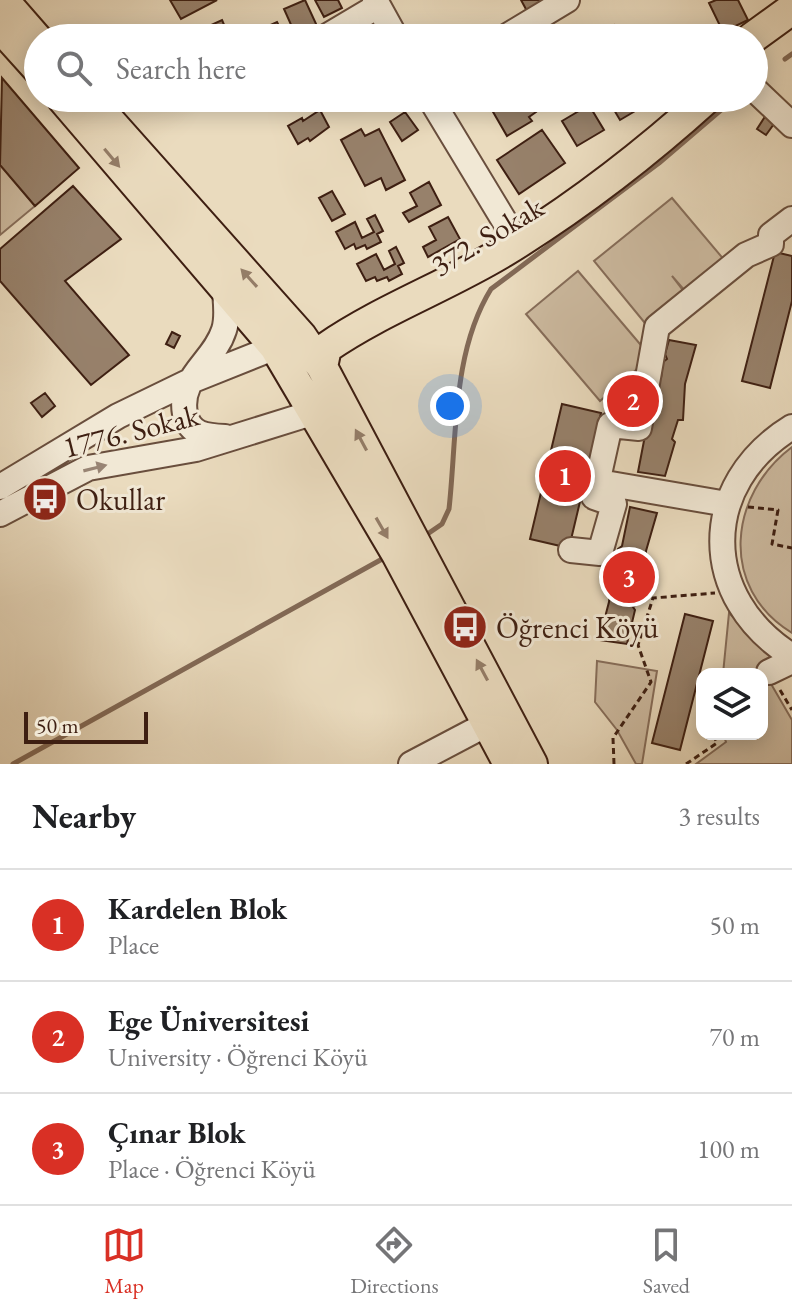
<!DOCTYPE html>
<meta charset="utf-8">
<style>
:root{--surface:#fff;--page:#f2f2f2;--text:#202124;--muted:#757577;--line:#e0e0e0;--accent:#d93025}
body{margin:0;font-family:"EB Garamond",serif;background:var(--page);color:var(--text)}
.controls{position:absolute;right:24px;bottom:24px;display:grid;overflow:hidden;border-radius:16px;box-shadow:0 4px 20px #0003}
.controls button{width:72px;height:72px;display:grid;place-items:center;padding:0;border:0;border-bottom:2px solid var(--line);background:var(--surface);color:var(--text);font:40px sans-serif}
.scale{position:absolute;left:24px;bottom:20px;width:124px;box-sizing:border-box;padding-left:8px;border:4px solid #3e1f12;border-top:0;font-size:22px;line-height:28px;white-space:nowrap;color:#3e1f12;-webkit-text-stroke:6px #f1e8d5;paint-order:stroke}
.you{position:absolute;left:450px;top:406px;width:28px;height:28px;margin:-20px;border:6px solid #fff;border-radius:50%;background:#1a73e8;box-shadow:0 0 0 12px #1a73e833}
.badge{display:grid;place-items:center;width:52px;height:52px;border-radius:50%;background:var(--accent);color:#fff;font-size:26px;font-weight:700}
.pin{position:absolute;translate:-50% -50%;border:4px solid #fff;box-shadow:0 2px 8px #0006}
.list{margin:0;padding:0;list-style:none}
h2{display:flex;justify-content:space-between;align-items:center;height:104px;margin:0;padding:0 32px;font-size:34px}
h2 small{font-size:26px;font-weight:400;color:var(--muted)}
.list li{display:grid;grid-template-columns:52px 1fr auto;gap:24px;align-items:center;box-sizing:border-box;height:112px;padding:0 32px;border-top:2px solid var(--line)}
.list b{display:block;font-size:30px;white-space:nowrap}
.list p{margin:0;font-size:26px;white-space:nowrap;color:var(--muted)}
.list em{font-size:26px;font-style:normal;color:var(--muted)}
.icon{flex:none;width:44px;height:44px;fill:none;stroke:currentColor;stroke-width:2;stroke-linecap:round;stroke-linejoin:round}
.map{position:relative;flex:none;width:792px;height:764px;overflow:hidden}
.search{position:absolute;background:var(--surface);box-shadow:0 4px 20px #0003;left:24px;right:24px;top:24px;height:88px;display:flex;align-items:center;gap:20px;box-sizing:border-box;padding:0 28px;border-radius:44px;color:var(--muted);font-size:30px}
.sheet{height:440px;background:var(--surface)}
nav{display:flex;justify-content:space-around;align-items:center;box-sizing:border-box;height:112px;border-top:2px solid var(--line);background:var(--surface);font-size:22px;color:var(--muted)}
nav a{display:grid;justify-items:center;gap:4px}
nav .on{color:var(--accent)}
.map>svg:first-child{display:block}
</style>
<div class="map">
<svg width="792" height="764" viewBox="0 0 792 764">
<rect width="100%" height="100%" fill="#eadbbe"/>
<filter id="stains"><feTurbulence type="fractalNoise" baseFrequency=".0025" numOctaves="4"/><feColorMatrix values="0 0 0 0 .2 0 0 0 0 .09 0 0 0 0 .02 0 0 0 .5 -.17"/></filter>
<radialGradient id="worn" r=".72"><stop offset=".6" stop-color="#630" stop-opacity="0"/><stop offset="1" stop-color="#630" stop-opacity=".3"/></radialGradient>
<!-- green -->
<path fill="#cdbba1" stroke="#866d5a" stroke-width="2" d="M0,165L35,206L0,235Z
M672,198L731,268L693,300L672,276L688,297L649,328L594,261Z
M578,271L651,357L600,401L526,314Z
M792,447V633C718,588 729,494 792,447Z
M729,613L776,660L746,674H723Z
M597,661L657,671L642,764H636L617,730L595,702Z
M767,677L792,720V764H696L726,742L723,734H762V680Z"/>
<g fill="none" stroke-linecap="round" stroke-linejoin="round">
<!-- stream -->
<path stroke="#826956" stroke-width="5" d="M785,59L792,54
M426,535L442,524L449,509C457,437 452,352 491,289L659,163L735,98
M13,764L384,558"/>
</g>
<!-- building -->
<path fill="#97816b" stroke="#3e1f12" stroke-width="2" d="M170,0H217L181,19Z
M305,0L317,26L296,36L284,9Z
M315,0H338L342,8L324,17Z
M521,0H546L527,11Z
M716,0H738L748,20L723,32L709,3Z
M222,20L228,34L215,38L209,26Z
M277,22L285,38H258L255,32Z
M614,25L622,38H592Z
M2,78L79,168L35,206L0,165Z
M360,98H386L367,110Z
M485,98H527L536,112L529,117L532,121L507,136Z
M607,98H643L647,104L620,120Z
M589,105L604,130L577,146L562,121Z
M320,110L329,127L310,141L308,138L298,144L288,126L302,118L303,121Z
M405,112L418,130L402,141L390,122Z
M766,115L776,121L766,135L757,129Z
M361,129L365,136L379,129L405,180L386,190L381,178L365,186L341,140Z
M542,130L565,163L519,194L497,160Z
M429,182L441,205L409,222L403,213L417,206L410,193Z
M73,186L121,239L65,281L129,355L91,385L0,281V249Z
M332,191L345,214L332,221L319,198Z
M375,215L383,231L377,234L381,242L367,249L365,245L356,249L354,244L345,249L336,232L355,222L362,238L374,232L367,219Z
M448,217L460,239L428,257L423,247L436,240L429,227Z
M396,247L404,263L398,266L402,274L389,281L387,277L377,281L375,277L366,281L357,264L376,254L384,270L395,264L389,251Z
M775,252L792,256V301L770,388L742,381Z
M172,332L180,336L174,348L166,344Z
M669,340L696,345L685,384L683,420H678L672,439L675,442L665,476L638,472L652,399L657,397V381L661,378L663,362L667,359L665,354Z
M45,393L55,406L42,417L31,403Z
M562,404L601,413L569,548L530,539Z
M630,507L657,513L646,551L644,588H639L636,605L633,607L635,610L627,644L599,640L609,602L613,566L618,564V549L622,546Z
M685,614L713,621L680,750L652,743Z"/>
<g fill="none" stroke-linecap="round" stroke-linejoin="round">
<!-- minor casing -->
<g stroke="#694e3d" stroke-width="28">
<path id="minor" d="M375,0L396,38
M324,38L378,6
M504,38L567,0
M754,89L792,125
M430,98L508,227
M792,427C699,484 699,598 792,656
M225,437C206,436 190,435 185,414C178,377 214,362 224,330C228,318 226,304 225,292
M599,482L727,504
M0,487L118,416L188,382L288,342
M0,514L88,468L196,449L315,412L323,398
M571,550L600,553L614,504L594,497L610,425L639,428L657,327L746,255L771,244V235L792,219
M769,672L792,661
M411,764L487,724"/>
</g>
<!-- major casing -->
<g stroke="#3e1f12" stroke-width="34">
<path id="major" d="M3,0L37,39
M0,27L38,69
M752,38L792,9
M62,98L275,347L397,554L509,764
M89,98L301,336L322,367L532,764
M322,367L326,348C381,310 445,287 503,252C575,208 644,155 707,98"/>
</g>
<!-- path -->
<path stroke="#3e1f12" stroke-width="3" stroke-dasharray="6 4" stroke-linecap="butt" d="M748,507L778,510L772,544L792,548
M780,690L792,710
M614,764L613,738L651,682L638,645L653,598L715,593
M686,764L717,743L713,734"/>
<!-- minor -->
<use href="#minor" stroke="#f1e8d5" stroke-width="24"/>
<!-- major -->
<use href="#major" stroke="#eadbbe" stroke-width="30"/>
</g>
<!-- one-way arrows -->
<defs><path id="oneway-solid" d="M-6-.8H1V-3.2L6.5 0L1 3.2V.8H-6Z" transform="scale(2)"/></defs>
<g fill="#947d68">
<use href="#oneway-solid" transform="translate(112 158) rotate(50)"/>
<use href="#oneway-solid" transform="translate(249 278) rotate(-132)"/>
<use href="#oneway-solid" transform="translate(361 440) rotate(-118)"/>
<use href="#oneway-solid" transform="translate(382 528) rotate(60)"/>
<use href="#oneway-solid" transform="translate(482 670) rotate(-118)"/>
</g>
<use fill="#988474" href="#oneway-solid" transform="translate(95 468) rotate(-14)"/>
<!-- icons -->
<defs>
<g id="bus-disc" transform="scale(2.3)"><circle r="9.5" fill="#8f2418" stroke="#f1e8d5"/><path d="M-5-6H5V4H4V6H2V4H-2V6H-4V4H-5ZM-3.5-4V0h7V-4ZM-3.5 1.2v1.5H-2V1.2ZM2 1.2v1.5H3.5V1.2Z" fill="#fff"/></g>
</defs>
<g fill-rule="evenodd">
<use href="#bus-disc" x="45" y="499"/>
<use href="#bus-disc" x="465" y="627"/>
</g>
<g text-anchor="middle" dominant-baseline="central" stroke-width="6" stroke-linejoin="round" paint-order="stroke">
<!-- street labels -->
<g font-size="30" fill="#3e1f12" stroke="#f1e8d5">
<text transform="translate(487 236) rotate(-31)">372. Sokak</text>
<text transform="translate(131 431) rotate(-14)">1776. Sokak</text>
</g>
<!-- poi labels -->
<g font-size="30" fill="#3e1f12" stroke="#f1e8d5" text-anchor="start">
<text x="76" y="499">Okullar</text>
<text x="496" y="627">Öğrenci Köyü</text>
</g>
</g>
<rect width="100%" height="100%" filter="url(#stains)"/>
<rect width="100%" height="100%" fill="url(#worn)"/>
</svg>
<div class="controls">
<button><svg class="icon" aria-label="layers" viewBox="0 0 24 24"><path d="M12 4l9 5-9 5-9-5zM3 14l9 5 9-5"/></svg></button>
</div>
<div class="scale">50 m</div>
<div class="you"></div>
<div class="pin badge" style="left:565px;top:476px">1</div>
<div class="pin badge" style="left:633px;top:401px">2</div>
<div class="pin badge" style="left:629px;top:577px">3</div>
<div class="search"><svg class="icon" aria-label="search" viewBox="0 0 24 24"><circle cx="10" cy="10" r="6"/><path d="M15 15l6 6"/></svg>Search here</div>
</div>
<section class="sheet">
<h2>Nearby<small>3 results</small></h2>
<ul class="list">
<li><span class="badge">1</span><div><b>Kardelen Blok</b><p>Place</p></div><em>50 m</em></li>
<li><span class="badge">2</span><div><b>Ege Üniversitesi</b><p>University · Öğrenci Köyü</p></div><em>70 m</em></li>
<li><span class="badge">3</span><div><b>Çınar Blok</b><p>Place · Öğrenci Köyü</p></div><em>100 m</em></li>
</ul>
</section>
<nav>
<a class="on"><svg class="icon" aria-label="map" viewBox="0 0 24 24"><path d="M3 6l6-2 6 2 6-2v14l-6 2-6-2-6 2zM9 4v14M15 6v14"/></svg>Map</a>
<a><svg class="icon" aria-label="directions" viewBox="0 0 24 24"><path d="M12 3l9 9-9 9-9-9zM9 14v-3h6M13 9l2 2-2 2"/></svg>Directions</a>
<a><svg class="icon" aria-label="saved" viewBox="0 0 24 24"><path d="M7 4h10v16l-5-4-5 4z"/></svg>Saved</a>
</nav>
